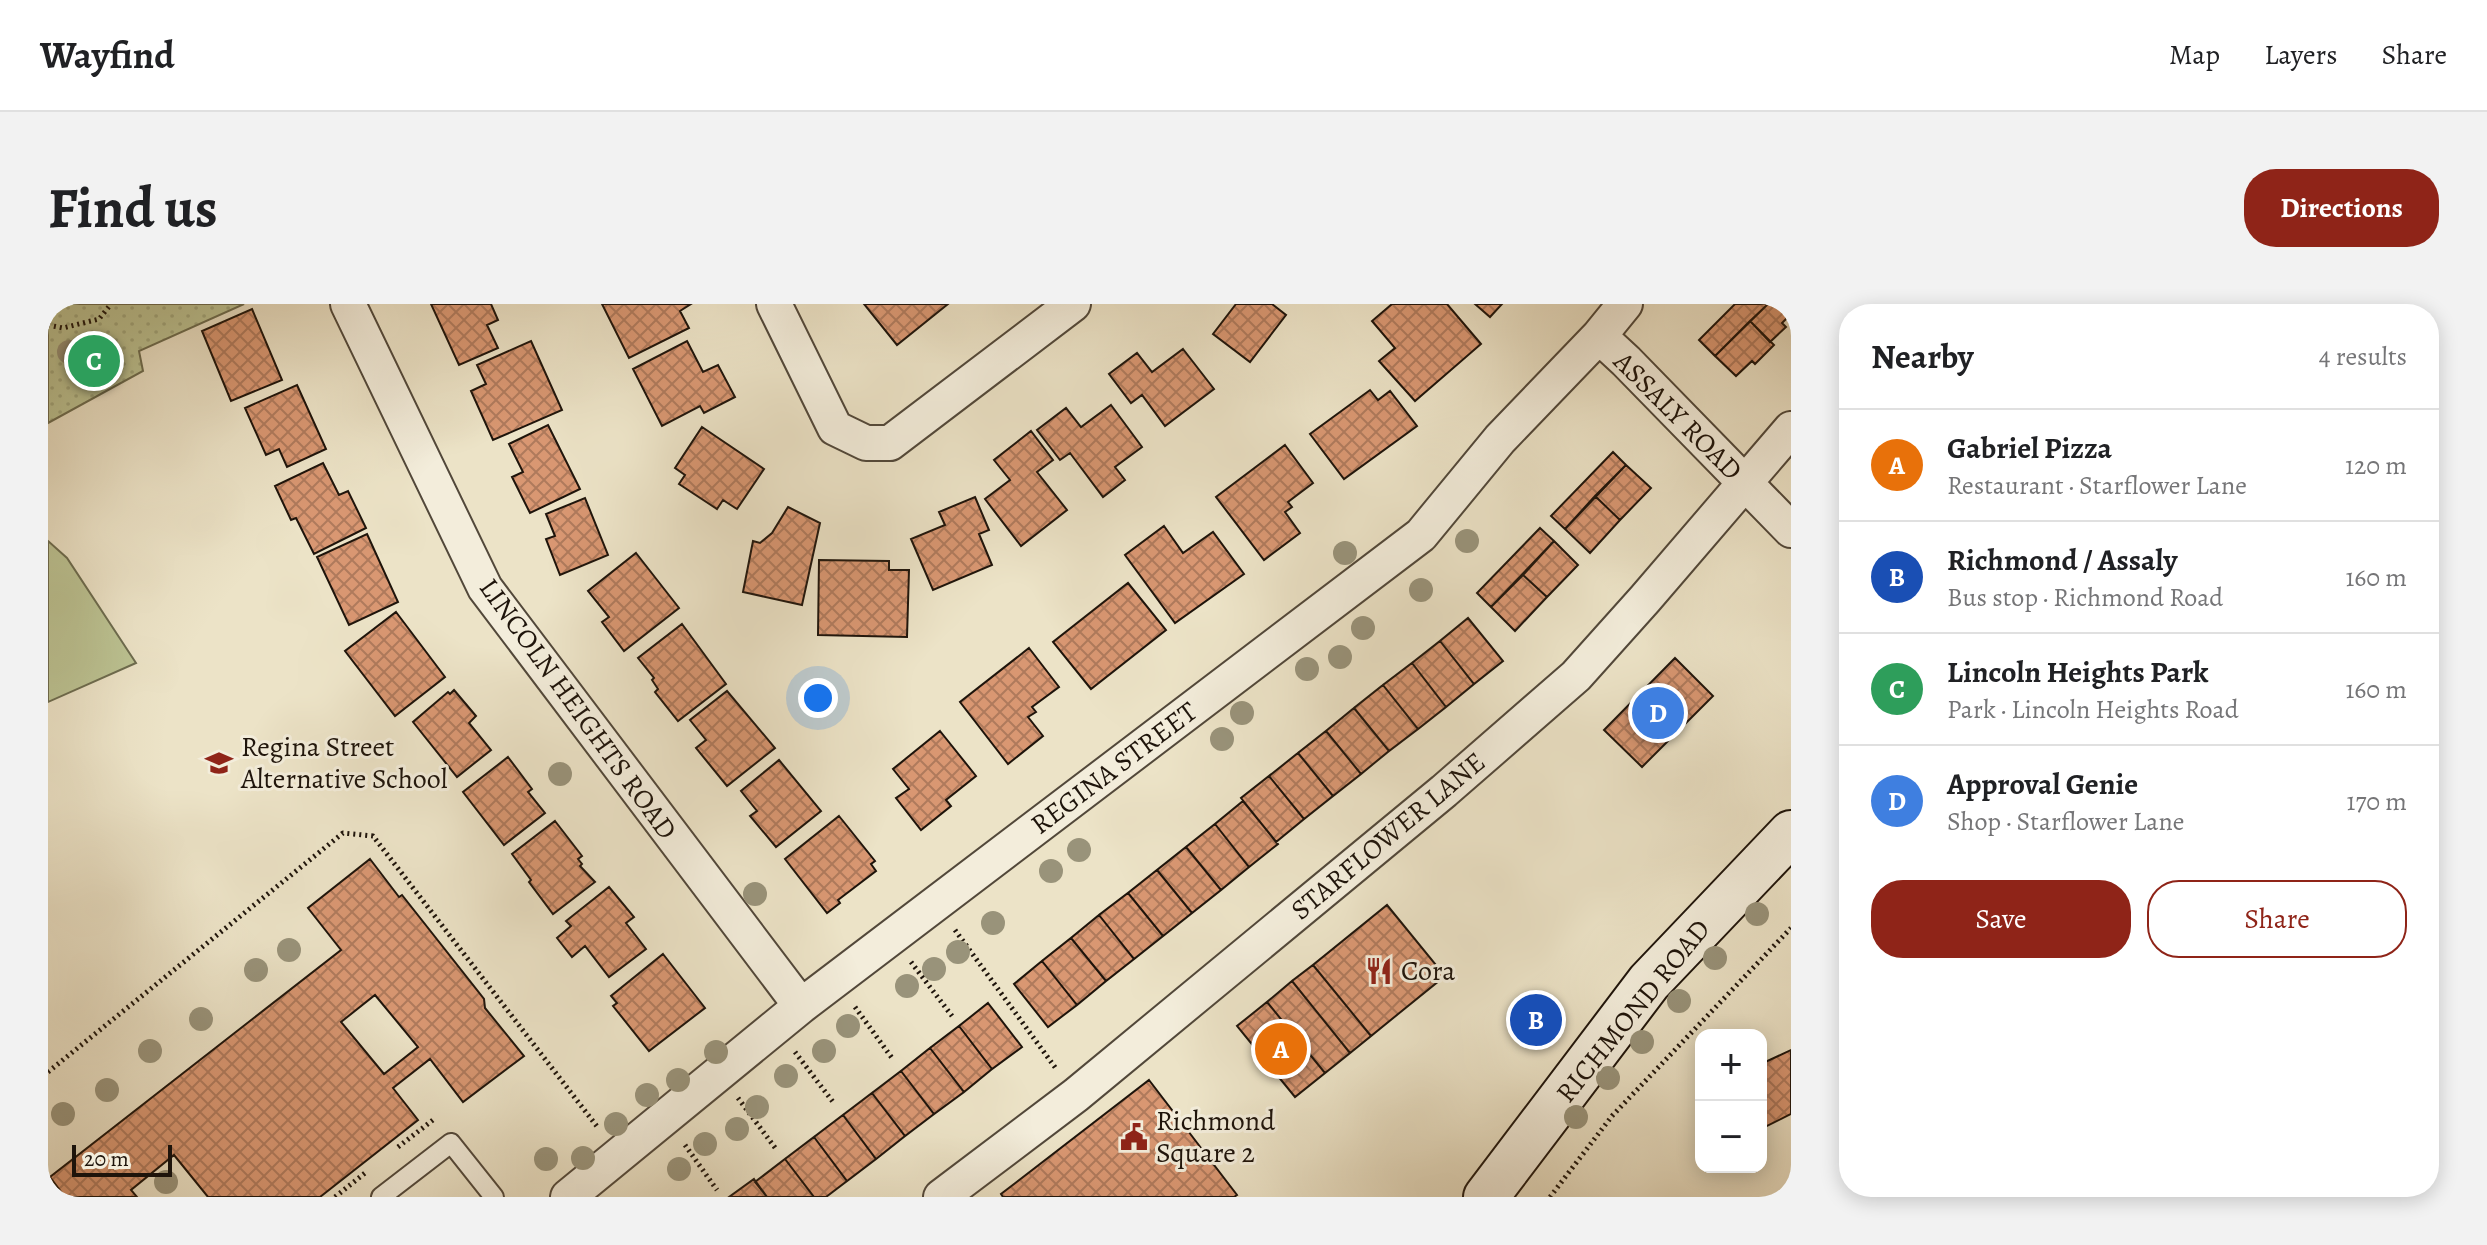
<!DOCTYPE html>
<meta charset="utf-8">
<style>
:root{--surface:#fff;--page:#f2f2f2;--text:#202124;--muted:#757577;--line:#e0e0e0;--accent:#8f2418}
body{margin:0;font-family:Alegreya,serif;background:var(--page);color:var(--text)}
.controls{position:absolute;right:24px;bottom:24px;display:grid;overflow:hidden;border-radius:16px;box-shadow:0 4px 20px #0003}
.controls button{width:72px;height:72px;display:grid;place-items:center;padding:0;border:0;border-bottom:2px solid var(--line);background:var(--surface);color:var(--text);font:40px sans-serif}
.scale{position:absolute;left:24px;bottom:20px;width:100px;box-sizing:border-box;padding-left:8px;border:4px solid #1e140b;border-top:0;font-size:22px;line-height:28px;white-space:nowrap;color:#1e140b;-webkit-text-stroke:6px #f3eddb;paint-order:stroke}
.you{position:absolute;left:770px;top:394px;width:28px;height:28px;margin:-20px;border:6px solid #fff;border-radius:50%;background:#1a73e8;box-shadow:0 0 0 12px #1a73e833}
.badge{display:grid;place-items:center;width:52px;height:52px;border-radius:50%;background:var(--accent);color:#fff;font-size:26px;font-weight:700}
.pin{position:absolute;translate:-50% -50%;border:4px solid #fff;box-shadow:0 2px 8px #0006}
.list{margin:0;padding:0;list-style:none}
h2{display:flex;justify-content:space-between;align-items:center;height:104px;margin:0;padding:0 32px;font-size:34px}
h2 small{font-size:26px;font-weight:400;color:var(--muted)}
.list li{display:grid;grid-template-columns:52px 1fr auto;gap:24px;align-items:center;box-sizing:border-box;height:112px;padding:0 32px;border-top:2px solid var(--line)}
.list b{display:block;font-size:30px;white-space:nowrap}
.list p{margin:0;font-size:26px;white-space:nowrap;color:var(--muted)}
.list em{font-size:26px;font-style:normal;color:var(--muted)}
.actions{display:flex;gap:16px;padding:24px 32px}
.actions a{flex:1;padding:18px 0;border:2px solid var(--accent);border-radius:32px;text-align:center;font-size:28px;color:var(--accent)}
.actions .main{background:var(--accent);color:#fff}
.map{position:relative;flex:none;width:1743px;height:893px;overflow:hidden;border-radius:32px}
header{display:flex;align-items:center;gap:48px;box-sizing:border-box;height:112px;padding:0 40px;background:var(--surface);border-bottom:2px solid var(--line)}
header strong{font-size:38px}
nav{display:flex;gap:44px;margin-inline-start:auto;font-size:28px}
.intro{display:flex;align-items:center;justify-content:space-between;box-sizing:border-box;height:192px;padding:0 48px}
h1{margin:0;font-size:56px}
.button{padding:20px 36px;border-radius:32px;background:var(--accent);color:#fff;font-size:28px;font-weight:700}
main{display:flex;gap:48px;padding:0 48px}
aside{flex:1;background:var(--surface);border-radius:32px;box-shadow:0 4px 20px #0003}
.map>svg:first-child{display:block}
</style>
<header>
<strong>Wayfind</strong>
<nav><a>Map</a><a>Layers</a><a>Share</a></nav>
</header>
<div class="intro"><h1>Find us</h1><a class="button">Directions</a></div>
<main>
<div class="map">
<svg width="1743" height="893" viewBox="0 0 1743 893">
<defs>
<pattern id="park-dots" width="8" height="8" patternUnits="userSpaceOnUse" patternTransform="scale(2)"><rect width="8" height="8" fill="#bcc393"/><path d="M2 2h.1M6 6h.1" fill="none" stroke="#a1a77d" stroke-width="1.8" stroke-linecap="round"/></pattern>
<pattern id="building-cross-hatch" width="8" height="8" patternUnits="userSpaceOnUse" patternTransform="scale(2)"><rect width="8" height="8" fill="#d99772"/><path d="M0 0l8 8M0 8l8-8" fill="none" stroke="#af7a5c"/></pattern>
</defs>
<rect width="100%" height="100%" fill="#ece3c7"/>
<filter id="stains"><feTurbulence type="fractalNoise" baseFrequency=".0025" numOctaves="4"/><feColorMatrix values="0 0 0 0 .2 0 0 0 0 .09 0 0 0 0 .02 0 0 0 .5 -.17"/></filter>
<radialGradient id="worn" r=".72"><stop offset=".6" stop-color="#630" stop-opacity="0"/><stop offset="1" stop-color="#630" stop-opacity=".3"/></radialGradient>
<!-- park -->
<path fill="url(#park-dots)" stroke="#6d6c4f" stroke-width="2" d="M0,0H196L91,47L95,67L0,119Z"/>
<!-- garden -->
<path fill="#bcc393" stroke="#6d6c4f" stroke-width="2" d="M0,237L19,254L88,359L0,398Z"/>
<!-- building -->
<path fill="url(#building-cross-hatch)" stroke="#1e140b" stroke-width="2" fill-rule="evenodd" d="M383,0H443L450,16L439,21L450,44L411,61Z
M554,0H643L632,7L641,24L581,54Z
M816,0H900L849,41Z
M1188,0H1224L1238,11L1202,58L1165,30Z
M1344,0H1399L1433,40L1367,97L1331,57L1347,44L1324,17Z
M1427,0H1454L1442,13Z
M1687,0H1720L1667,52L1651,36Z
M1720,0H1740L1743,3V10L1734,19L1738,23L1722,38L1702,17Z
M204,5L234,76L183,97L154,27Z
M1702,17L1726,41L1707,60L1704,57L1688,72L1667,52Z
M483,37L514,106L445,136L423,87L438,80L429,61Z
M639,37L655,68L670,61L687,93L656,109L652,102L614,122L585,65Z
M1135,45L1166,85L1117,122L1094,91L1083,99L1061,70L1089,49L1104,68Z
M249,81L278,145L239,163L231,145L218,151L197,104Z
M1322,86L1330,96L1342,87L1369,122L1296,175L1262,130Z
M1063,101L1094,143L1067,163L1077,176L1055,193L1022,149L1012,156L989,126L1018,104L1033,123Z
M500,121L532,185L482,209L464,173L475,168L461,140Z
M654,123L716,165L689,205L675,196L669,205L631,180L637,171L627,164Z
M983,127L1005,156L989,168L1019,206L973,242L937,195L962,176L946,156Z
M1237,141L1265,179L1240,198L1244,203L1237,208L1252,229L1216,256L1168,193Z
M1565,148L1578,161L1517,225L1503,212Z
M275,159L291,191L300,187L318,224L266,250L248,214L243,216L227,182Z
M1578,161L1603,184L1572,216L1547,192Z
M1547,192L1572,216L1542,249L1517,225Z
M927,193L941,226L931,230L944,261L885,286L863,235L897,221L891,208Z
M537,194L560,251L512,271L498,235L507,232L498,210Z
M740,203L772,219L754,301L695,288L705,237L712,239L724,229Z
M1116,222L1135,249L1165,228L1196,270L1127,319L1077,251Z
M1492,224L1506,237L1443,303L1429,289Z
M319,230L350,298L301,321L269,253Z
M1506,237L1530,261L1499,293L1475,271Z
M588,249L631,304L576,347L554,318L561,313L540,287Z
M771,256L841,257V266H861L859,333L770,331Z
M1475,271L1499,293L1467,327L1443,303Z
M1080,279L1118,326L1043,385L1005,338Z
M348,308L397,373L347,412L297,347Z
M1420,314L1455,357L1426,380L1392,337Z
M634,320L678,380L630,417L607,388L610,385L604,376L606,374L590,354Z
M1392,337L1426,380L1398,403L1364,359Z
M981,344L1011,383L984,403L988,408L980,413L995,432L960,460L912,398Z
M1627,354L1665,392L1594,463L1556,426Z
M1364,359L1398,403L1370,425L1335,381Z
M1335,381L1370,425L1341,447L1306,404Z
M406,386L428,412L421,419L443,446L409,473L365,418L400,388L402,390Z
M679,387L727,444L679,482L648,444L658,436L642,416Z
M1306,404L1341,447L1313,470L1278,427Z
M892,427L928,472L898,496L903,502L873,526L848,494L861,485L845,465Z
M1278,427L1313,470L1285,492L1250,449Z
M1250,449L1285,492L1256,515L1221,472Z
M460,453L484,485L480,488L497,509L456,541L415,488Z
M731,456L773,507L728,543L702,512L709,507L693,487Z
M1221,472L1256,515L1228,538L1193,494Z
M1195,497L1230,540L1201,563L1167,520Z
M791,512L827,557L823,560L828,567L790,596L792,599L779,609L737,555Z
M507,517L534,552L530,555L534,560L532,562L547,578L505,610L481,578L483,576L464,550Z
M1167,520L1201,563L1173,586L1138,543Z
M1138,543L1173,586L1144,609L1109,566Z
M322,555L351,593L354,591L436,695L437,704L476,752L415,798L382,755L345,784L370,816L272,893H160L126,851L83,886L89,893H17L2,873L293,646L260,604ZM327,691L370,743L336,770L293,718Z
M1109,566L1144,609L1115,632L1080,589Z
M561,583L586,613L578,619L598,645L561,673L537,642L524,653L509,634L523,622L518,617Z
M1080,589L1115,632L1086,655L1051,611Z
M1339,601L1397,672L1323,732L1265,661Z
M1051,611L1086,655L1058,677L1023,634Z
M1023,634L1058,677L1029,701L994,657Z
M615,650L657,704L601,747L565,702L569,699L563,692Z
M994,657L1029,701L1000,723L966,680Z
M1265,661L1323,732L1302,749L1244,677Z
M1244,677L1302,749L1277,769L1219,698Z
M1219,698L1277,769L1247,793L1189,722Z
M940,699L974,743L944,765L911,722Z
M911,722L944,765L916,788L882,744Z
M882,744L916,788L886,810L853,767Z
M1743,746V810L1713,825V760Z
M853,767L886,810L857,832L824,789Z
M1101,776L1189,891L1186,893H955L953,890Z
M824,789L857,832L828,855L795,811Z
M795,811L828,855L799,877L766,833Z
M766,833L799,877L778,893H766L737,855Z
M737,855L766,893H719L707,878Z
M706,875L719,893H681Z"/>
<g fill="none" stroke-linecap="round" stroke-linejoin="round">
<!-- service casing -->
<g stroke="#52483a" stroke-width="22">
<path id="service" d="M333,893L403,839L446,893"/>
</g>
<!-- minor casing -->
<g stroke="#52483a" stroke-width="38">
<path id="minor" d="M300,0L437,284L753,702
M726,0L787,124L818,139H842L1025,0
M1551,32L1578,57L1743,226
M520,893L753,702L1373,231L1452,135L1551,32L1577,0
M893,893L1028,791L1396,487L1528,372L1597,295L1743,125"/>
</g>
<!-- secondary casing -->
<g stroke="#1e140b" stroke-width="48">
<path id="secondary" d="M1438,893L1601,678L1743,529"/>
</g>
<!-- path -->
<path stroke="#1e140b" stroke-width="5" stroke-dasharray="2 4" stroke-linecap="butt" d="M0,21L15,24L51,15L63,0
M907,626L1009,766
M863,658L904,712
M807,703L844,754
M747,748L785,798
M0,768L295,529L325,532L551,825
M690,794L728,845
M637,841L669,886
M350,843L385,816
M287,893L317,869
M1502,893L1564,812L1743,624"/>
<!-- service -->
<use href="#service" stroke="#f3eddb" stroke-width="18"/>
<!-- minor -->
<use href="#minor" stroke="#f3eddb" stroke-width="34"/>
<!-- secondary -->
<use href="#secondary" stroke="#f3eddb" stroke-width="44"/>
</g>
<!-- trees -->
<g fill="#99937a">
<circle cx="21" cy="48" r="12"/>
<circle cx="1419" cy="237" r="12"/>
<circle cx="1297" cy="249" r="12"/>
<circle cx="1373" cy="286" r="12"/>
<circle cx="1315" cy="324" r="12"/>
<circle cx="1292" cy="353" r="12"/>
<circle cx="1259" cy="365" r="12"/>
<circle cx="1194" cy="409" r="12"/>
<circle cx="1174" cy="435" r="12"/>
<circle cx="512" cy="470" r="12"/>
<circle cx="1031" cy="546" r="12"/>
<circle cx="1003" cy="567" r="12"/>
<circle cx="707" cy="590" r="12"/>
<circle cx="1709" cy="610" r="12"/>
<circle cx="945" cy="619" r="12"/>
<circle cx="241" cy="646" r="12"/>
<circle cx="910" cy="648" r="12"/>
<circle cx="1667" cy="654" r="12"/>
<circle cx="886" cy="665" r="12"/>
<circle cx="208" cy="666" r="12"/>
<circle cx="859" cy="682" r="12"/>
<circle cx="1631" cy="697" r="12"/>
<circle cx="153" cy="715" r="12"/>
<circle cx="800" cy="722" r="12"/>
<circle cx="1594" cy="738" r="12"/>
<circle cx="102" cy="747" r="12"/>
<circle cx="776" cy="747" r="12"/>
<circle cx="668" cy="748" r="12"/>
<circle cx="738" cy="772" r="12"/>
<circle cx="1560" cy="774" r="12"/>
<circle cx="630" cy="776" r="12"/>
<circle cx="59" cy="786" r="12"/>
<circle cx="599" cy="791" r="12"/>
<circle cx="709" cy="803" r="12"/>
<circle cx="15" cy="810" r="12"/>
<circle cx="1528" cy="813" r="12"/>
<circle cx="568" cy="820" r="12"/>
<circle cx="689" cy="825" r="12"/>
<circle cx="657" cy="840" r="12"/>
<circle cx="535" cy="854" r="12"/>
<circle cx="498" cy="855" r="12"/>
<circle cx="631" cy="865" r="12"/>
<circle cx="118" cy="878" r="12"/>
</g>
<!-- icons -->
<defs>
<g id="school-bare" transform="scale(2.16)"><path d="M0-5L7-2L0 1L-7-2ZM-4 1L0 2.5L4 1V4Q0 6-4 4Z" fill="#8f2418" stroke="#f3eddb" stroke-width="2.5" paint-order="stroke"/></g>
<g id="restaurant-bare" transform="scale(2.16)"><path d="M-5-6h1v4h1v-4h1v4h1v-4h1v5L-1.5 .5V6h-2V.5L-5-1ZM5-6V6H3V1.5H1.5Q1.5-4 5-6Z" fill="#8f2418" stroke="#f3eddb" stroke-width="2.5" paint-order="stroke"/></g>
<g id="civic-bare" transform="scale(2.16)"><path d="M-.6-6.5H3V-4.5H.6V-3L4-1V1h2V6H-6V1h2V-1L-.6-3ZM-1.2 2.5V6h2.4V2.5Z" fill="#8f2418" stroke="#f3eddb" stroke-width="2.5" paint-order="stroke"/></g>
</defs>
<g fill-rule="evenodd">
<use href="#school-bare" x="171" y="459"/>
<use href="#restaurant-bare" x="1331" y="667"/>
<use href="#civic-bare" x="1086" y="833"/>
</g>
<g text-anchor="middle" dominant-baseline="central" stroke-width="6" stroke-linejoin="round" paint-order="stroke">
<!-- street labels -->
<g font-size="28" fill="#1e140b" stroke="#f3eddb">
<text transform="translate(1630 112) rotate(45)">ASSALY ROAD</text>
<text transform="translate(530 405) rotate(54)">LINCOLN HEIGHTS ROAD</text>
<text transform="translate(1066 464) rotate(-37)">REGINA STREET</text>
<text transform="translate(1340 532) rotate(-40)">STARFLOWER LANE</text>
<text transform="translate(1585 707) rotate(-51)">RICHMOND ROAD</text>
</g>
<!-- poi labels -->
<g font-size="28" fill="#1e140b" stroke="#f3eddb" text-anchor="start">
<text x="193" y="443">Regina Street<tspan x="193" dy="32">Alternative School</tspan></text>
<text x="1353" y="667">Cora</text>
<text x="1108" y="817">Richmond<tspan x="1108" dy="32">Square 2</tspan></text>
</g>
</g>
<rect width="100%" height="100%" filter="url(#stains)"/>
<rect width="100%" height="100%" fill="url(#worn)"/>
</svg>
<div class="controls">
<button>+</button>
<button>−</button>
</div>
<div class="scale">20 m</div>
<div class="you"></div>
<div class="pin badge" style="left:1233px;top:745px;background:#e8710a">A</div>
<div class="pin badge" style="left:1488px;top:716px;background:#1a4fb4">B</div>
<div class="pin badge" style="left:46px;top:57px;background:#2e9e5b">C</div>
<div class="pin badge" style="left:1610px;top:409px;background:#3f7fe0">D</div>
</div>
<aside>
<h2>Nearby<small>4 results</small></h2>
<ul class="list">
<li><span class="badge" style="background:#e8710a">A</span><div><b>Gabriel Pizza</b><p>Restaurant · Starflower Lane</p></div><em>120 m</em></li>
<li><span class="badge" style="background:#1a4fb4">B</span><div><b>Richmond / Assaly</b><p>Bus stop · Richmond Road</p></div><em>160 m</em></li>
<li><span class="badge" style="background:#2e9e5b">C</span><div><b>Lincoln Heights Park</b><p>Park · Lincoln Heights Road</p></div><em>160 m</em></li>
<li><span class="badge" style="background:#3f7fe0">D</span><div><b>Approval Genie</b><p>Shop · Starflower Lane</p></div><em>170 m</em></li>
</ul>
<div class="actions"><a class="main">Save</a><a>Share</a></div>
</aside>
</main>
